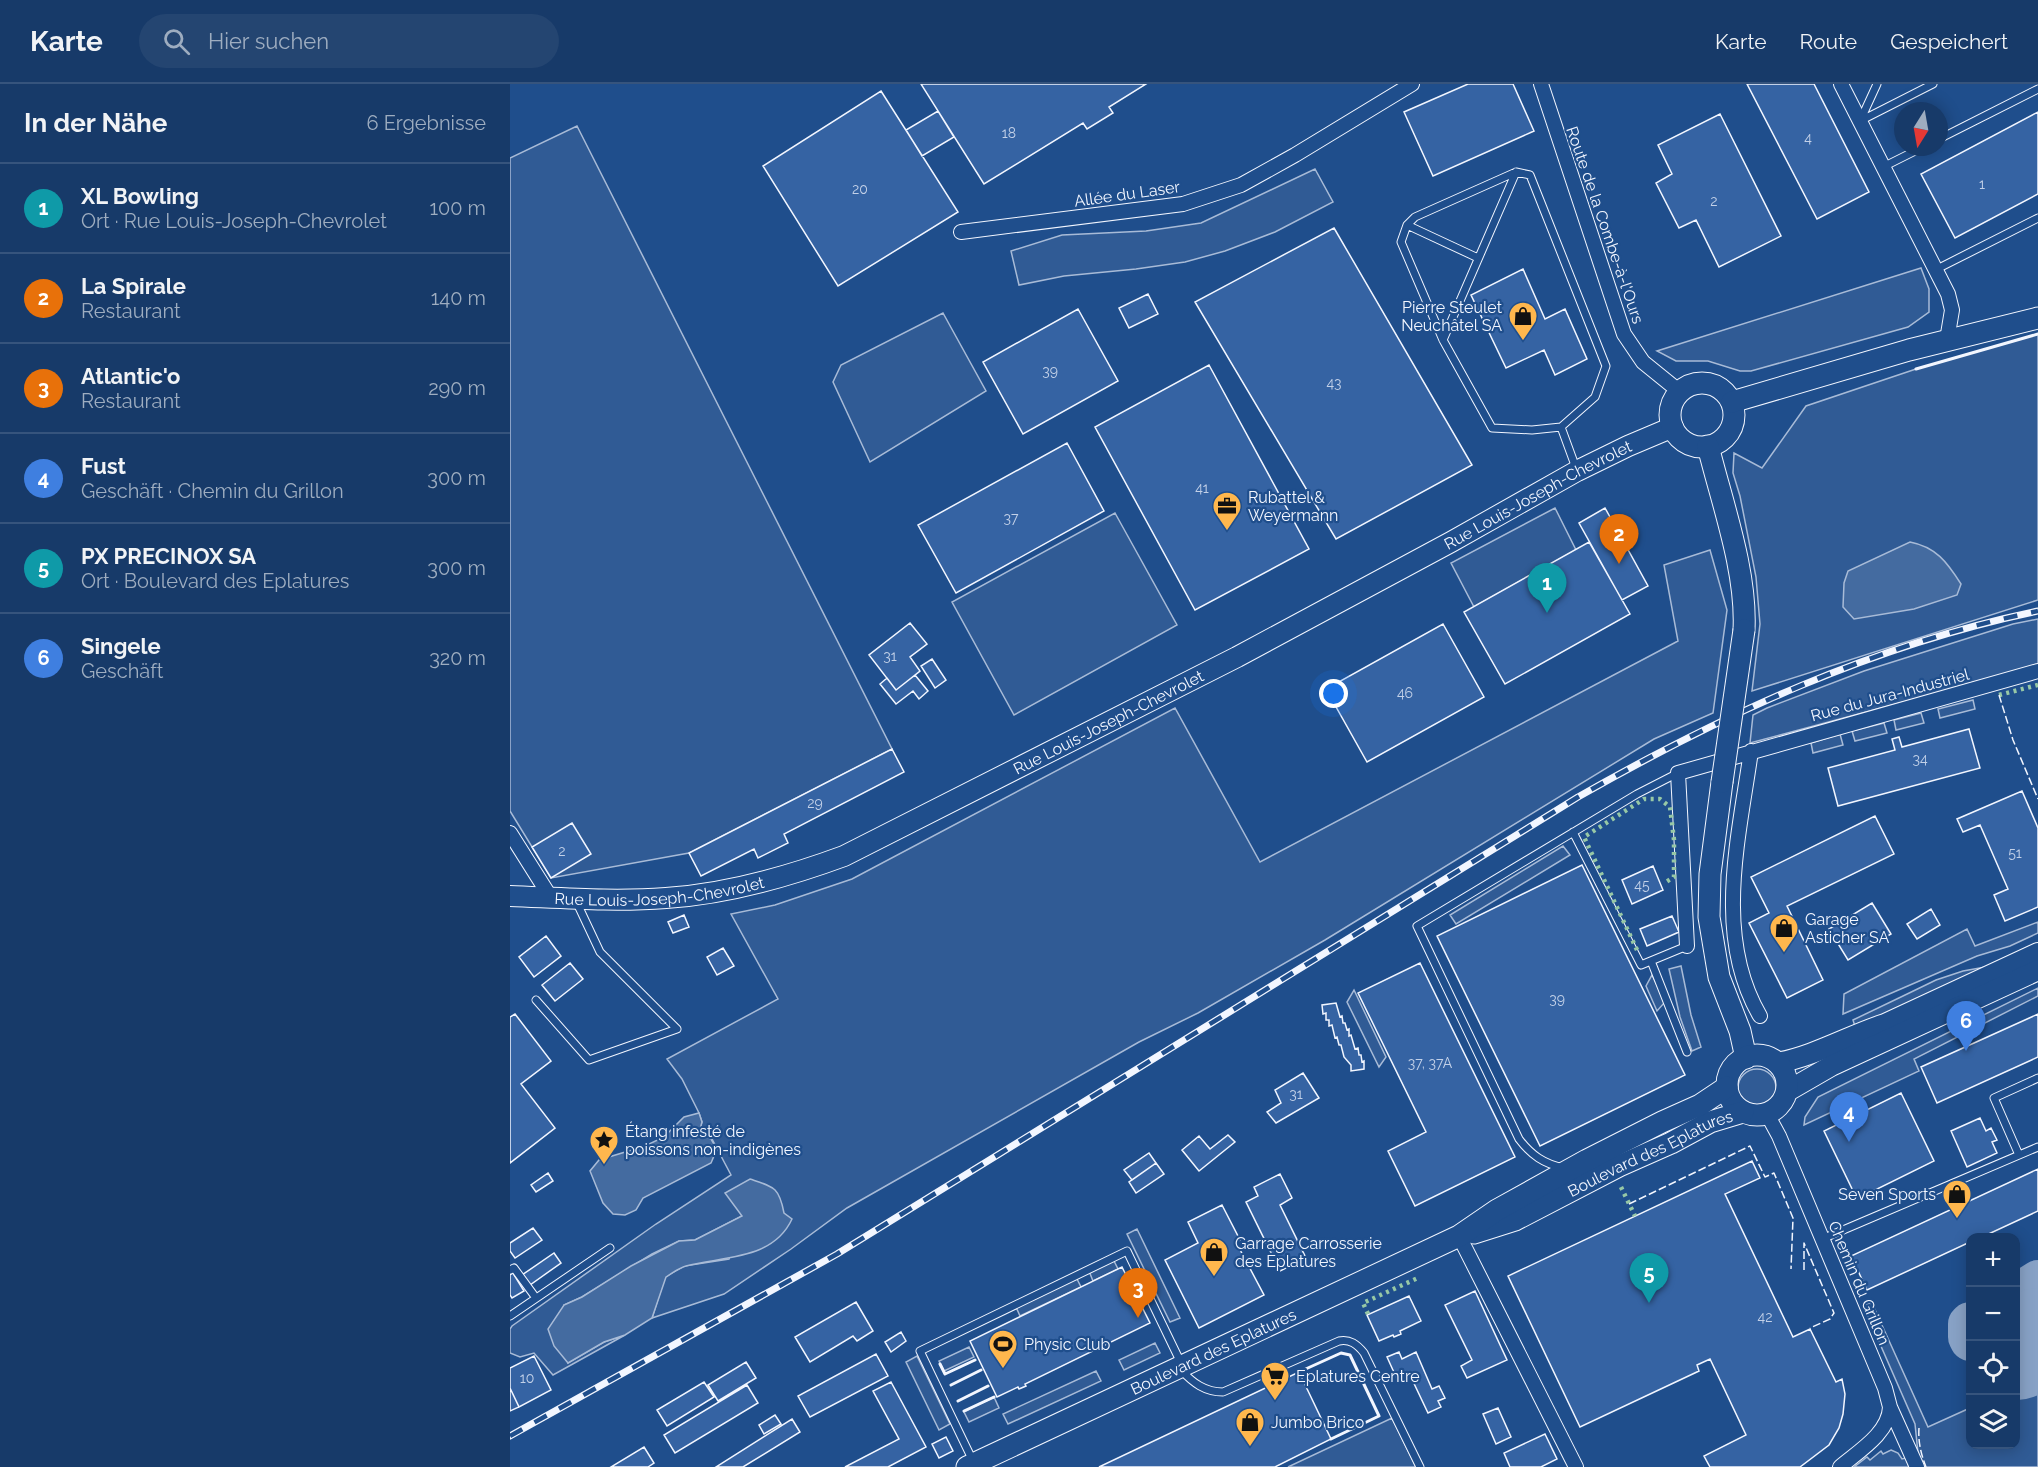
<!DOCTYPE html>
<html lang="de">
<meta charset="utf-8">
<style>
:root{--surface:#173a69;--page:#244571;--text:#f1f3f6;--muted:#9eadc0;--line:#36547d;--accent:#e69b98}
body{margin:0;font-family:Raleway,sans-serif;background:var(--page);color:var(--text)}
.controls{position:absolute;right:18px;bottom:18px;display:grid;overflow:hidden;border-radius:12px;box-shadow:0 3px 15px #0003}
.controls button{width:54px;height:54px;display:grid;place-items:center;padding:0;border:0;border-bottom:2px solid var(--line);background:var(--surface);color:var(--text);font:30px sans-serif}
.compass{position:absolute;left:1384px;top:18px;width:54px;height:54px;border-radius:50%;background:var(--surface);box-shadow:0 3px 15px #0003;rotate:191deg}
.you{position:absolute;left:824px;top:610px;width:21px;height:21px;margin:-15px;border:4px solid #fff;border-radius:50%;background:#1a73e8;box-shadow:0 0 0 9px #1a73e833}
.badge{display:grid;place-items:center;width:39px;height:39px;border-radius:50%;background:var(--accent);color:#fff;font-size:20px;font-weight:700}
.pin{position:absolute;translate:-50% -50px;filter:drop-shadow(0 2px 3px #0008)}
.pin::after{content:'';position:absolute;top:32px;width:21px;height:18px;background:inherit;clip-path:polygon(0 0,100% 0,50% 100%)}
.list{margin:0;padding:0;list-style:none}
h2{display:flex;justify-content:space-between;align-items:center;height:78px;margin:0;padding:0 24px;font-size:26px}
h2 small{font-size:20px;font-weight:400;color:var(--muted)}
.list li{display:grid;grid-template-columns:39px 1fr auto;gap:18px;align-items:center;box-sizing:border-box;height:90px;padding:0 24px;border-top:2px solid var(--line)}
.list b{display:block;font-size:22px;white-space:nowrap}
.list p{margin:0;font-size:20px;white-space:nowrap;color:var(--muted)}
.list em{font-size:20px;font-style:normal;color:var(--muted)}
.icon{flex:none;width:33px;height:33px;fill:none;stroke:currentColor;stroke-width:2;stroke-linecap:round;stroke-linejoin:round}
.map{position:relative;flex:none;width:1528px;height:1383px;overflow:hidden}
header{display:flex;align-items:center;gap:36px;box-sizing:border-box;height:84px;padding:0 30px;background:var(--surface);border-bottom:2px solid var(--line)}
header strong{font-size:28px}
nav{display:flex;gap:33px;margin-inline-start:auto;font-size:21px}
.search{width:420px;height:54px;background:var(--page);display:flex;align-items:center;gap:15px;box-sizing:border-box;padding:0 21px;border-radius:33px;color:var(--muted);font-size:22px}
main{display:flex}
aside{flex:1;background:var(--surface)}
.map>svg:first-child{display:block}
</style>
<header>
<strong>Karte</strong>
<div class="search"><svg class="icon" aria-label="search" viewBox="0 0 24 24"><circle cx="10" cy="10" r="6"/><path d="M15 15l6 6"/></svg>Hier suchen</div>
<nav><a>Karte</a><a>Route</a><a>Gespeichert</a></nav>
</header>
<main>
<aside>
<h2>In der Nähe<small>6 Ergebnisse</small></h2>
<ul class="list">
<li><span class="badge" style="background:#0f9aa8">1</span><div><b>XL Bowling</b><p>Ort · Rue Louis-Joseph-Chevrolet</p></div><em>100 m</em></li>
<li><span class="badge" style="background:#e8710a">2</span><div><b>La Spirale</b><p>Restaurant</p></div><em>140 m</em></li>
<li><span class="badge" style="background:#e8710a">3</span><div><b>Atlantic'o</b><p>Restaurant</p></div><em>290 m</em></li>
<li><span class="badge" style="background:#3f7fe0">4</span><div><b>Fust</b><p>Geschäft · Chemin du Grillon</p></div><em>300 m</em></li>
<li><span class="badge" style="background:#0f9aa8">5</span><div><b>PX PRECINOX SA</b><p>Ort · Boulevard des Eplatures</p></div><em>300 m</em></li>
<li><span class="badge" style="background:#3f7fe0">6</span><div><b>Singele</b><p>Geschäft</p></div><em>320 m</em></li>
</ul>
</aside>
<div class="map">
<svg width="1528" height="1383" viewBox="0 0 1528 1383">
<rect width="100%" height="100%" fill="#1f4e8c"/>
<!-- built -->
<path fill="#305b95" stroke="#a8bbd7" stroke-width="1.5" d="M67,42L382,665L179,769L41,794L0,727V74Z
M805,85L823,118L765,148L715,167L675,178L626,185L554,192L509,201L501,167L552,151L636,147L691,139Z
M1411,184L1419,205V228L1398,243L1241,287H1230L1198,277H1166L1147,267Z
M433,229L476,307L360,378L323,298L331,281Z
M1528,250V516L1242,607L1250,540L1246,493L1230,412L1223,389L1224,369L1252,384L1296,322L1406,285Z
M1045,424L1066,466L964,523L941,479Z
M605,429L667,541L504,631L442,518Z
M1200,466L1217,526L1203,629L1144,655L815,856L688,929L629,958L337,1124L281,1165L214,1210L142,1234L155,1193L174,1182L219,1175L232,1132L185,1156L169,1157L142,1170L72,1213L54,1221L58,1279L94,1258L115,1251L43,1291L24,1269L10,1273L0,1269V1245L2,1242L146,1140L221,1091L202,1055L188,1049L192,1038L189,1029L172,995L157,975L268,915L221,830L265,821L342,795L665,624L750,778L1168,557L1154,481Z
M1528,535V582L1240,659L1243,631L1257,624L1354,587L1503,540Z
M1463,616L1465,625L1430,634L1428,625Z
M1411,629L1414,639L1386,646L1384,636Z
M1374,639L1377,649L1345,657L1342,647Z
M1330,650L1333,661L1303,669L1301,659Z
M1053,762L1060,771L946,840L940,831Z
M1528,838V849L1500,862L1467,872L1333,930L1334,910L1457,845L1465,862Z
M1171,882L1181,931L1191,963L1182,967L1170,933L1159,885Z
M1481,882L1346,946L1343,936L1393,912L1426,896L1453,887Z
M1142,891L1155,918L1147,927L1136,902Z
M1528,904V912L1404,975L1409,987L1294,1041L1295,1033L1308,1013Z
M844,906L876,973L869,983L837,918Z
M1228 1004a19 19 0 1 1 38 0a19 19 0 1 1-38 0Z
M627,1145L670,1234L660,1238L617,1150Z
M603,1175L608,1185L583,1197L579,1187Z
M566,1193L571,1203L510,1232L506,1223Z
M1362,1219L1418,1343L1460,1324V1360H1506V1304L1528,1293V1383H1413L1408,1369L1405,1340L1353,1221Z
M645,1259L650,1269L614,1286L609,1276Z
M459,1263L464,1273L434,1287L429,1277Z
M407,1272L440,1340L429,1346L396,1278Z
M586,1287L591,1297L498,1340L493,1330Z
M484,1313L489,1324L459,1338L454,1328Z
M882,1334L906,1383H778Z
M1381,1366L1388,1369L1392,1375L1396,1374L1399,1383H1344L1357,1373L1360,1376L1371,1367L1373,1370Z"/>
<!-- water -->
<path fill="#446ba0" stroke="#a8bbd7" stroke-width="1.5" d="M1400,458C1426,463 1437,478 1451,500L1447,511L1404,525L1344,535L1333,523L1334,499L1338,487Z
M189,1029L192,1038L189,1049L201,1055L207,1065L201,1079L133,1114L126,1126L115,1131L103,1130L93,1119L80,1087L89,1076L135,1062L154,1053L174,1033Z
M240,1095C264,1103 269,1103 274,1129L282,1135C263,1176 214,1172 176,1182C169,1184 162,1189 156,1193L142,1234L115,1251L94,1258L58,1279L44,1262L38,1245L54,1221L72,1213L121,1182L169,1157L185,1156L232,1132L215,1109Z"/>
<g fill="none" stroke-linecap="round" stroke-linejoin="round">
<!-- taxiway -->
<path stroke="#88a2c6" stroke-width="40" d="M1506,1210L1528,1196
M1460,1238L1458,1240V1253L1460,1257"/>
<!-- runway -->
<path stroke="#88a2c6" stroke-width="102" d="M1506,1265L1528,1255"/>
</g>
<!-- building -->
<path fill="#3563a3" stroke="#f2f6ff" stroke-width="1.5" d="M411,0H636L599,23L603,29L577,45L573,39L474,100Z
M958,0H1003L1024,47L923,92L894,28Z
M1237,0H1304L1359,108L1307,135Z
M371,7L448,128L328,202L253,82Z
M428,27L444,53L412,72L396,46Z
M1528,28V110L1445,154L1411,90Z
M1210,30L1271,152L1209,183L1186,136L1169,144L1146,99L1162,90L1148,61Z
M824,144L962,381L826,455L685,218Z
M1013,185L1035,235L1055,225L1077,275L1045,291L1034,266L996,284L961,211Z
M638,210L648,230L619,244L609,224Z
M568,225L608,297L513,350L473,278Z
M699,281L799,465L685,526L585,343Z
M557,359L594,427L446,509L408,441Z
M1095,424L1138,502L1112,516L1069,439Z
M1079,458L1120,530L995,600L954,528Z
M400,539L417,560L400,573L410,587L386,606L359,571Z
M933,540L974,613L857,678L816,605Z
M422,575L436,596L425,604L411,582Z
M405,591L418,607L409,615L403,607L386,620L370,600L377,594L386,606Z
M1459,645L1470,684L1328,722L1318,684L1385,666L1382,655L1389,653L1392,663Z
M382,665L394,688L274,750L278,759L248,774L244,765L191,792L179,769Z
M1512,707L1528,744V823L1495,837L1484,811L1498,805L1470,741L1453,748L1447,735Z
M1365,732L1384,770L1277,822L1313,896L1277,914L1239,839L1259,829L1241,793Z
M62,739L81,770L41,794L22,763Z
M1072,781L1175,991L1030,1062L927,852Z
M1143,782L1153,806L1122,820L1112,796Z
M1362,819L1381,850L1338,876L1319,845Z
M1421,825L1430,841L1407,855L1397,840Z
M174,831L179,843L163,849L158,838Z
M1162,832L1169,848L1137,862L1130,845Z
M36,852L51,872L24,893L9,873Z
M213,864L224,882L207,891L197,873Z
M60,879L73,895L45,917L32,901Z
M910,879L1005,1073L905,1122L878,1067L916,1048L848,909Z
M826,919L830,933L832,932L833,939H835L837,946L839,945V952L841,951L845,965L848,964L849,971H851L852,978L854,977V985L841,987V981L834,973L831,961H829L827,953L825,954L822,941L819,942V936H816V929L813,930L812,921Z
M5,930L41,977L11,1000L45,1044L0,1079V933Z
M1528,930V973L1427,1019L1411,983Z
M793,989L809,1014L766,1039L757,1028L771,1019L765,1006Z
M1391,1009L1424,1077L1347,1115L1314,1047Z
M1470,1034L1476,1047L1481,1044L1487,1056L1482,1058L1487,1069L1457,1083L1441,1047Z
M718,1051L725,1058L689,1087L672,1066L689,1052L700,1065Z
M639,1069L646,1079L622,1096L614,1086Z
M1242,1077L1250,1094L1215,1110L1283,1253L1300,1245L1326,1298L1332,1295L1335,1310L1333,1330L1329,1344L1319,1361L1290,1383H1200L1194,1372L1236,1351L1200,1275L1187,1281L1189,1287L1070,1343L998,1192Z
M646,1079L654,1090L626,1109L619,1098Z
M1528,1085V1127L1470,1154H1460V1158L1357,1206L1341,1172Z
M38,1089L43,1097L26,1108L21,1101Z
M770,1090L782,1114L770,1121L796,1174L770,1187L736,1118L748,1112L744,1103Z
M712,1121L730,1156L726,1158L754,1211L689,1244L655,1176L688,1159L678,1138Z
M23,1144L32,1156L5,1174L0,1167V1159Z
M44,1169L51,1179L20,1201L12,1191Z
M612,1183L640,1239L515,1300L516,1302L509,1305L508,1303L487,1313L460,1257Z
M3,1189L14,1207L2,1214L0,1211V1191Z
M965,1207L997,1276L957,1294L951,1282L962,1276L935,1221Z
M899,1212L911,1237L890,1247L891,1250L884,1253L883,1251L869,1257L857,1231Z
M346,1218L363,1247L347,1257L343,1252L300,1278L285,1253Z
M391,1248L396,1257L381,1268L375,1258Z
M889,1268L892,1275L906,1268L922,1305L929,1302L935,1314L928,1317L931,1323L918,1329L899,1289L887,1295L877,1273Z
M366,1270L378,1292L300,1333L288,1312Z
M24,1272L41,1306L9,1323L0,1304V1284Z
M236,1278L246,1294L208,1317L198,1301Z
M789,1288L821,1355L765,1383H589Z
M194,1298L204,1313L157,1342L147,1326Z
M381,1298L416,1363L378,1383H335L389,1355L363,1307Z
M237,1301L248,1319L165,1369L154,1351Z
M0,1304L9,1323L0,1327Z
M988,1324L1001,1353L986,1360L973,1330Z
M265,1331L271,1340L254,1350L249,1341Z
M282,1335L290,1348L233,1383H206Z
M1035,1350L1047,1375L1031,1383H1000L994,1369Z
M436,1353L443,1367L429,1374L422,1360Z
M134,1363L144,1379L138,1383H101Z"/>
<g fill="none" stroke-linecap="round" stroke-linejoin="round">
<!-- service casing -->
<g stroke="#f2f6ff" stroke-width="9">
<path id="service" d="M1350,37L1423,0
M1350,37L1367,0
M1429,55L1528,5
M1373,83L1413,63
M897,141L968,174
M1427,185L1528,134
M933,256L1006,88
M1051,343L1022,346L982,344L933,256L891,158L897,141L905,133L1006,88L1020,91L1096,282L1085,313L1051,343L1066,384
M1063,748L1131,881L1177,862
M1141,877L1177,968
M26,916L79,976L167,945L90,868L66,817
M1509,1071L1484,1014L1528,994
M1054,1084C1034,1080 1021,1071 1009,1055L907,842L1127,710L1168,689
M1312,1155L1528,1063
M0,1186L4,1184L26,1214
M0,1232L100,1164
M671,1286C683,1299 695,1308 713,1308L829,1257C840,1255 847,1260 854,1269L910,1383
M463,1377L410,1267L617,1167L672,1281"/>
</g>
<!-- minor casing -->
<g stroke="#f2f6ff" stroke-width="16">
<path id="minor" d="M1031,0L1114,250L1133,278L1170,308
M1331,0L1438,210L1442,226L1437,256
M451,148L673,120L731,101L785,71L902,0
M1241,667C1229,753 1203,852 1250,932
M0,749L41,814
M1177,862L1168,689L1528,587
M1257,1030L1269,1052L1375,1304L1380,1323L1407,1383
M949,1152L1066,1383
M1330,1383C1349,1367 1379,1349 1380,1323"/>
</g>
<!-- secondary casing -->
<g stroke="#f2f6ff" stroke-width="22">
<g id="secondary">
<path id="s1" d="M0,812C52,814 104,818 156,814C218,810 277,793 334,772L727,573L941,458L1067,387L1118,362L1163,343"/>
<path d="M1267,979C1305,972 1338,952 1375,940L1528,869"/>
<path d="M1276,1008L1321,982L1528,886"/>
</g>
</g>
<!-- primary casing -->
<g stroke="#f2f6ff" stroke-width="23">
<g id="primary">
<circle cx="1192" cy="331" r="32"/>
<path d="M1222,318L1399,266L1528,234"/>
<path d="M1198,362C1212,419 1237,487 1234,546"/>
<path d="M1212,698L1200,790L1199,833L1209,893L1230,947L1236,974"/>
<circle cx="1247" cy="1001" r="30"/>
<path id="s2" d="M964,1149L1005,1136L1109,1082L1161,1059L1200,1038L1233,1028"/>
<path id="s3" d="M457,1383L949,1152L987,1126L1077,1076L1152,1038L1190,1021L1217,1003"/>
</g>
</g>
<!-- service -->
<use href="#service" stroke="#1f4e8c" stroke-width="7"/>
<!-- minor -->
<use href="#minor" stroke="#1f4e8c" stroke-width="14"/>
<!-- secondary -->
<use href="#secondary" stroke="#1f4e8c" stroke-width="20"/>
<!-- primary -->
<use href="#primary" stroke="#1f4e8c" stroke-width="21"/>
<!-- rail casing -->
<g stroke="#f2f6ff" stroke-width="7">
<path id="rail" d="M0,1352L327,1170L1068,713C1214,630 1363,561 1528,527"/>
</g>
<!-- rail -->
<use href="#rail" stroke="#1f4e8c" stroke-width="4.5" stroke-dasharray="14" stroke-linecap="butt"/>
<!-- primary-bridge casing -->
<g stroke="#f2f6ff" stroke-width="23" stroke-linecap="butt">
<path id="primary-bridge" d="M1212,698L1234,546"/>
</g>
<!-- primary-bridge -->
<use href="#primary-bridge" stroke="#1f4e8c" stroke-width="21"/>
<!-- hedge -->
<path stroke="#97c8a6" stroke-width="4.5" stroke-dasharray="3 4.5" stroke-linecap="butt" d="M1489,611L1528,601
M1127,866L1074,753L1134,715H1150L1160,723L1164,756V793L1156,798
M1111,1103L1125,1132
M858,1230L853,1219L910,1193"/>
<!-- fence -->
<path stroke="#f2f6ff" stroke-width="1.5" stroke-dasharray="8 3" stroke-linecap="butt" d="M1489,611L1503,656L1528,715
M1119,1120L1240,1062L1255,1093L1264,1089L1283,1134L1281,1185
M1294,1186V1159L1324,1229L1320,1235L1300,1244
M1409,1344C1408,1358 1411,1370 1416,1383"/>
<!-- wall -->
<path stroke="#f2f6ff" stroke-width="3" d="M1406,285L1528,250
M430,1280L435,1290L465,1276
M789,1288L831,1269L840,1271L869,1332L821,1355
M441,1301L471,1286
M448,1317L478,1302
M454,1327L484,1313"/>
</g>
<!-- icons -->
<defs>
<g id="shop-pin" transform="scale(1.5)"><path d="M0 17L-7.5 6A9.5 9.5 0 1 1 7.5 6Z" fill="#ffb74d" stroke="#1f4e8c"/><path d="M-5-2.5h2.3a2.7 3.5 0 0 1 5.4 0H5L5.5 6h-11ZM-1.5-2.5h3a1.5 2.3 0 0 0-3 0Z" fill="#111"/></g>
<g id="office-pin" transform="scale(1.5)"><path d="M0 17L-7.5 6A9.5 9.5 0 1 1 7.5 6Z" fill="#ffb74d" stroke="#1f4e8c"/><path d="M-6-3h4V-5.5h4V-3h4V5H-6ZM-1-4.5V-3h2v-1.5ZM-6 0V1H6V0Z" fill="#111"/></g>
<g id="sight-pin" transform="scale(1.5)"><path d="M0 17L-7.5 6A9.5 9.5 0 1 1 7.5 6Z" fill="#ffb74d" stroke="#1f4e8c"/><path d="M0-6L1.8-2.2L6-1.7L2.9 1.2L3.7 5.4L0 3.3L-3.7 5.4L-2.9 1.2L-6-1.7L-1.8-2.2Z" fill="#111"/></g>
<g id="stadium-pin" transform="scale(1.5)"><path d="M0 17L-7.5 6A9.5 9.5 0 1 1 7.5 6Z" fill="#ffb74d" stroke="#1f4e8c"/><path d="M0-5a6.5 5 0 1 0 0 10a6.5 5 0 1 0 0-10ZM-3.5-1.8h7v3.6h-7Z" fill="#111"/></g>
<g id="supermarket-pin" transform="scale(1.5)"><path d="M0 17L-7.5 6A9.5 9.5 0 1 1 7.5 6Z" fill="#ffb74d" stroke="#1f4e8c"/><path d="M-6-5.5h2.5l.6 2H6L4.5 2H-2.5L-4.4-4H-6ZM-1.5 3.2a1.3 1.3 0 1 0 .1 0ZM3 3.2a1.3 1.3 0 1 0 .1 0Z" fill="#111"/></g>
</defs>
<g fill-rule="evenodd">
<use href="#shop-pin" x="1013" y="232"/>
<use href="#office-pin" x="717" y="422"/>
<use href="#shop-pin" x="1274" y="844"/>
<use href="#sight-pin" x="94" y="1056"/>
<use href="#shop-pin" x="1447" y="1110"/>
<use href="#shop-pin" x="704" y="1168"/>
<use href="#stadium-pin" x="493" y="1260"/>
<use href="#supermarket-pin" x="765" y="1292"/>
<use href="#shop-pin" x="740" y="1338"/>
</g>
<g text-anchor="middle" dominant-baseline="central" stroke-width="4.5" stroke-linejoin="round" paint-order="stroke">
<!-- number labels -->
<g font-size="14" fill="#c3d1e8">
<text x="499" y="49">18</text>
<text x="1298" y="54">4</text>
<text x="1472" y="100">1</text>
<text x="350" y="105">20</text>
<text x="1204" y="117">2</text>
<text x="540" y="287">39</text>
<text x="824" y="299">43</text>
<text x="692" y="404">41</text>
<text x="501" y="434">37</text>
<text x="380" y="572">31</text>
<text x="895" y="609">46</text>
<text x="1410" y="675">34</text>
<text x="305" y="719">29</text>
<text x="52" y="767">2</text>
<text x="1505" y="769">51</text>
<text x="1132" y="801">45</text>
<text x="1047" y="915">39</text>
<text x="920" y="979">37, 37A</text>
<text x="786" y="1010">31</text>
<text x="1255" y="1233">42</text>
<text x="17" y="1294">10</text>
</g>
<!-- street labels -->
<g font-size="16" fill="#f2f6ff" stroke="#1f4e8c">
<text transform="translate(617 110) rotate(-8)">Allée du Laser</text>
<text transform="translate(1095 141) rotate(71)">Route de la Combe-à-l'Ours</text>
<text stroke="none"><textPath href="#s1" startOffset="1122">Rue Louis-Joseph-Chevrolet</textPath></text>
<text transform="translate(1380 611) rotate(-15)">Rue du Jura-Industriel</text>
<text stroke="none"><textPath href="#s1" startOffset="636">Rue Louis-Joseph-Chevrolet</textPath></text>
<text stroke="none"><textPath href="#s1" startOffset="150">Rue Louis-Joseph-Chevrolet</textPath></text>
<text stroke="none"><textPath href="#s2" startOffset="194">Boulevard des Eplatures</textPath></text>
<text transform="translate(1349 1199) rotate(67)">Chemin du Grillon</text>
<text stroke="none"><textPath href="#s3" startOffset="272">Boulevard des Eplatures</textPath></text>
</g>
<!-- poi labels -->
<g font-size="16" fill="#f2f6ff" stroke="#1f4e8c" text-anchor="start">
<text x="992" y="223" text-anchor="end">Pierre Steulet<tspan x="992" dy="18">Neuchâtel SA</tspan></text>
<text x="738" y="413">Rubattel &amp;<tspan x="738" dy="18">Weyermann</tspan></text>
<text x="1295" y="835">Garage<tspan x="1295" dy="18">Asticher SA</tspan></text>
<text x="115" y="1047">Étang infesté de<tspan x="115" dy="18">poissons non-indigènes</tspan></text>
<text x="1426" y="1110" text-anchor="end">Seven Sports</text>
<text x="725" y="1159">Garrage Carrosserie<tspan x="725" dy="18">des Eplatures</tspan></text>
<text x="514" y="1260">Physic Club</text>
<text x="786" y="1292">Eplatures Centre</text>
<text x="761" y="1338">Jumbo Brico</text>
</g>
</g>
</svg>
<div class="controls">
<button>+</button>
<button>−</button>
<button><svg class="icon" aria-label="locate" viewBox="0 0 24 24"><circle cx="12" cy="12" r="6"/><path d="M12 2v4M12 18v4M2 12h4M18 12h4"/></svg></button>
<button><svg class="icon" aria-label="layers" viewBox="0 0 24 24"><path d="M12 4l9 5-9 5-9-5zM3 14l9 5 9-5"/></svg></button>
</div>
<svg class="compass" viewBox="-18 -18 36 36"><path d="M0-13l5 13h-10z" fill="#e53935"/><path d="M0 13l5-13h-10z" fill="#9eadc0"/></svg>
<div class="you"></div>
<div class="pin badge" style="left:1037px;top:529px;background:#0f9aa8">1</div>
<div class="pin badge" style="left:1109px;top:480px;background:#e8710a">2</div>
<div class="pin badge" style="left:628px;top:1234px;background:#e8710a">3</div>
<div class="pin badge" style="left:1339px;top:1058px;background:#3f7fe0">4</div>
<div class="pin badge" style="left:1139px;top:1219px;background:#0f9aa8">5</div>
<div class="pin badge" style="left:1456px;top:967px;background:#3f7fe0">6</div>
</div>
</main>
